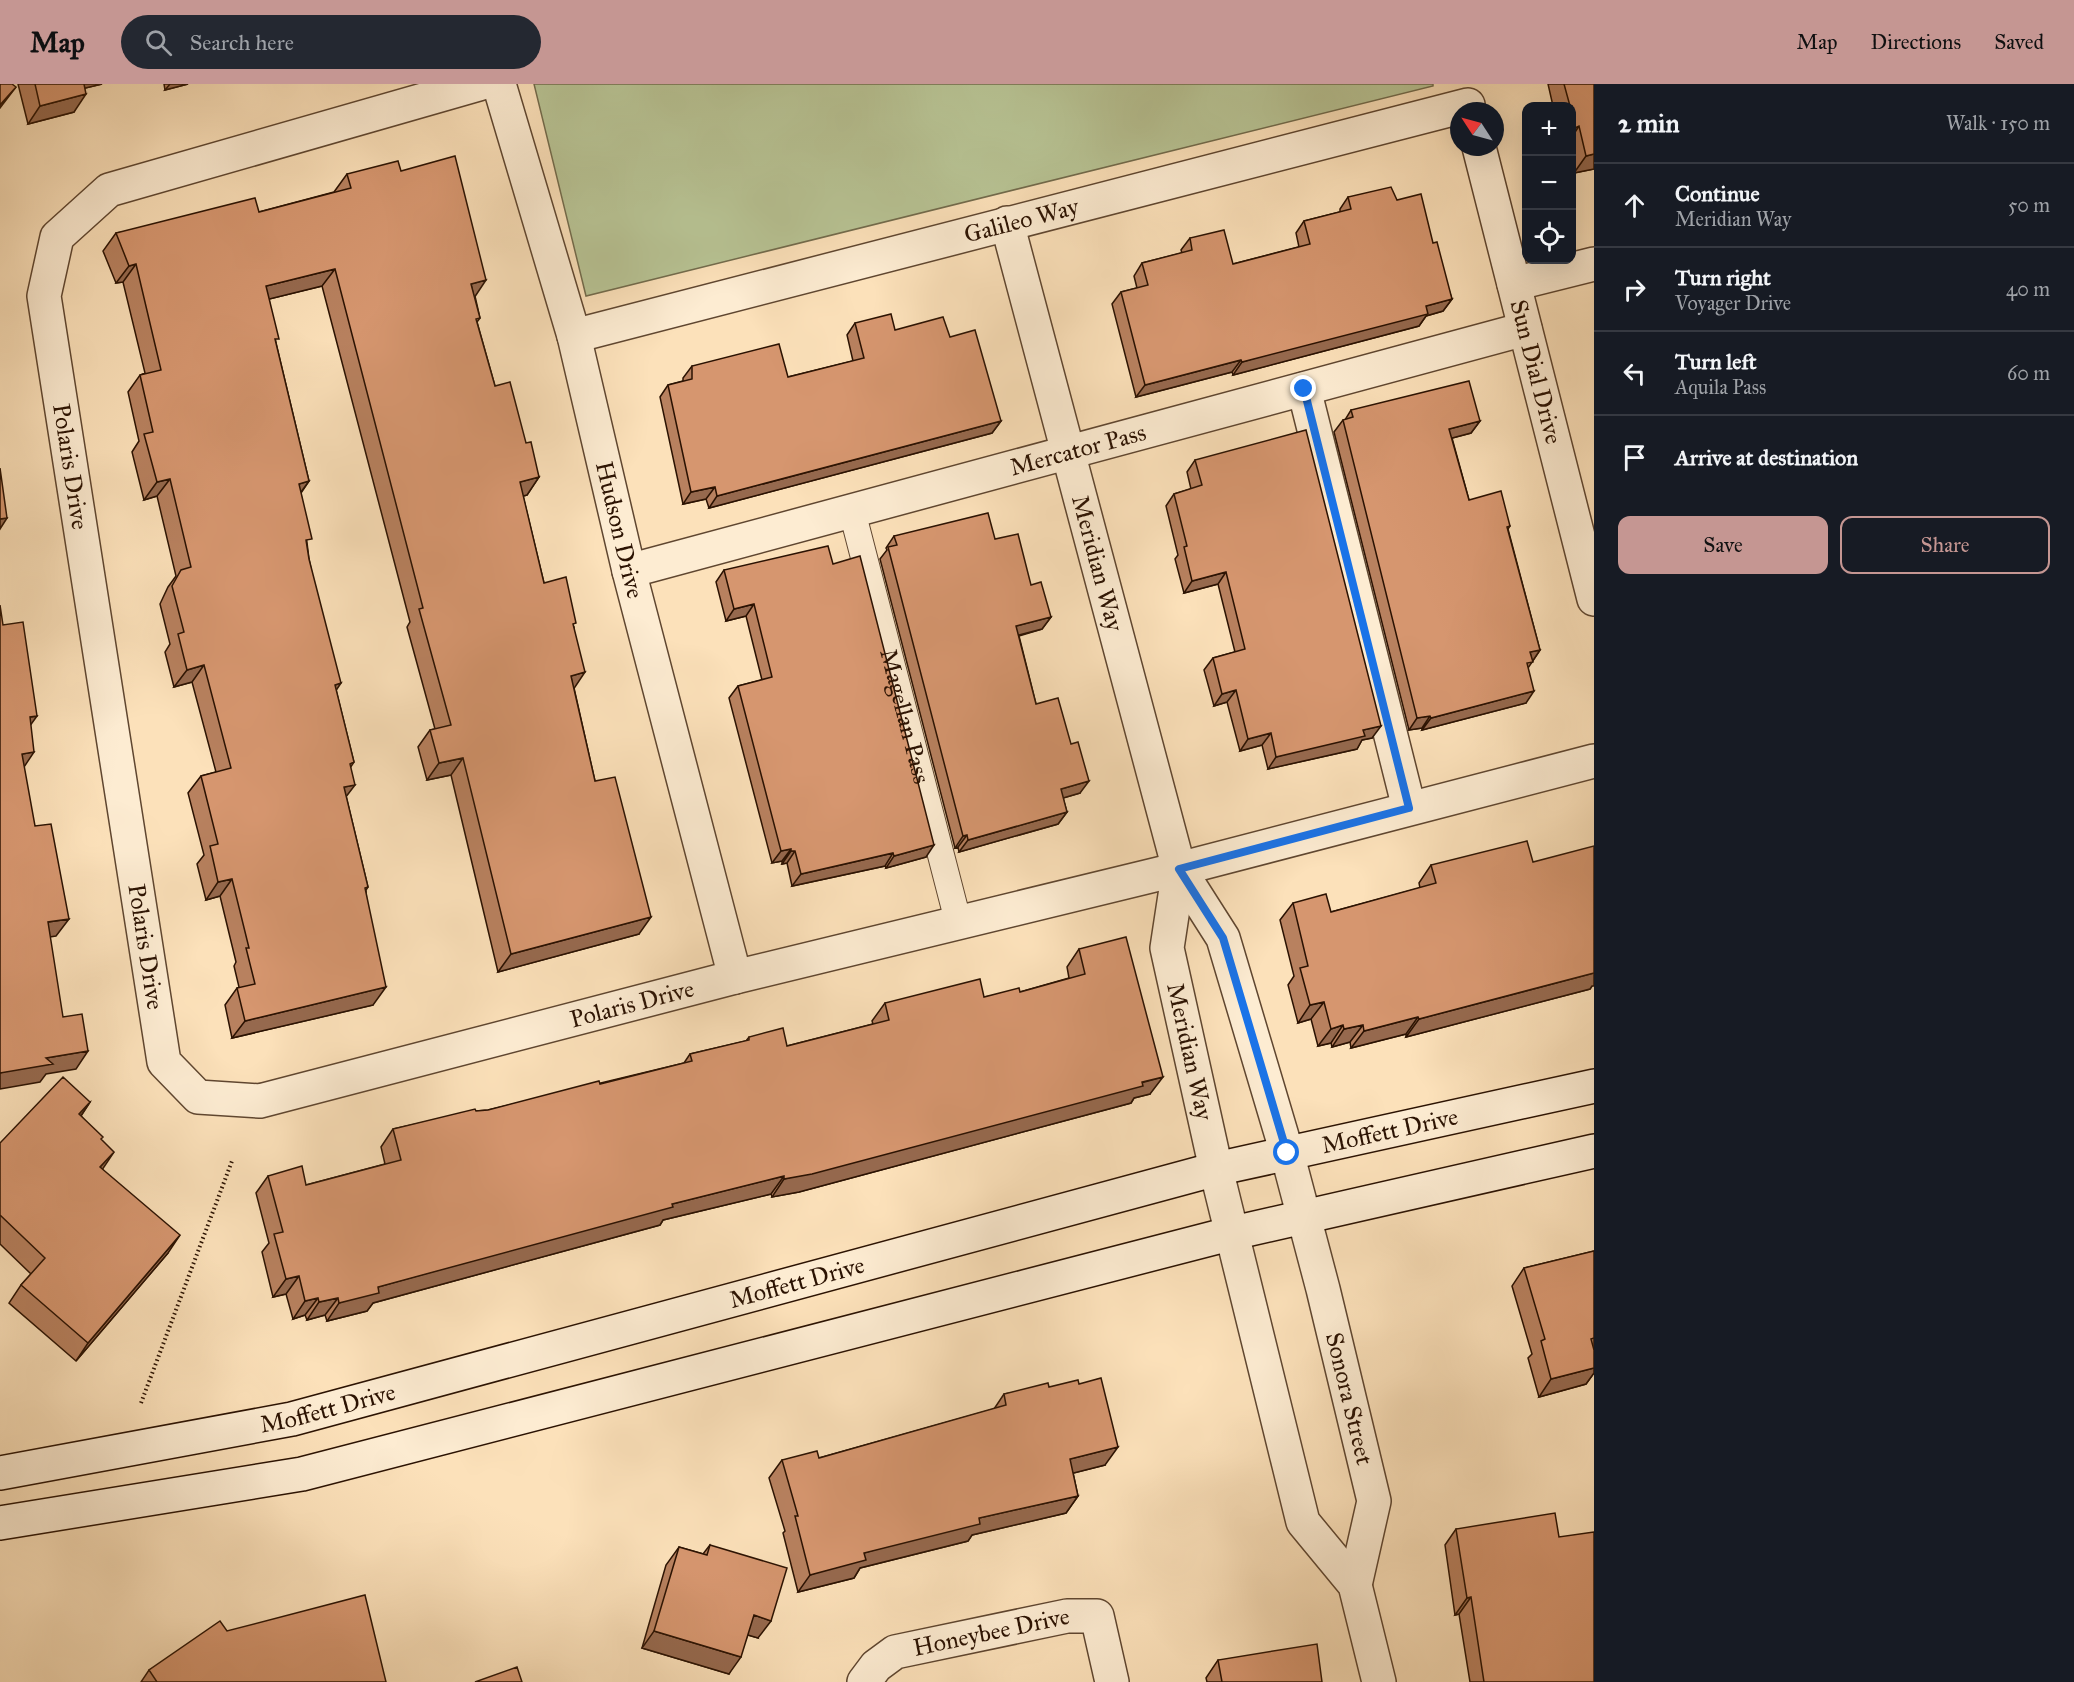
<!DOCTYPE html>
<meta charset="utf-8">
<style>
:root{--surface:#171b24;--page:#242831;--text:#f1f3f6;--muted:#9ea1a6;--line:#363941;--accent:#c59692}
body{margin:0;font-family:"IM FELL Great Primer",serif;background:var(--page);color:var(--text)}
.controls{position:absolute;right:18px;top:18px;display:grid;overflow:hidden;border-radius:12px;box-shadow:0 6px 24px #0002}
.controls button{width:54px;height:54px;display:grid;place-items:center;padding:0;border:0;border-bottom:2px solid var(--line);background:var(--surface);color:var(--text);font:30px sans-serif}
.compass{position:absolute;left:1450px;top:18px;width:54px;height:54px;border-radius:50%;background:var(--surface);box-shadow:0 6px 24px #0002;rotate:306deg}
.stop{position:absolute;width:18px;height:18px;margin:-14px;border:4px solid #1a73e8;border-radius:50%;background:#fff}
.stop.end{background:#1a73e8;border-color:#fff;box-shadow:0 2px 6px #0008}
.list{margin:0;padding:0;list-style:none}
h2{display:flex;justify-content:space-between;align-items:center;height:78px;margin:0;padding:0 24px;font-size:26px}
h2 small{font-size:20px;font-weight:400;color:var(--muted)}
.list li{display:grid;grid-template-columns:39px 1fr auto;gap:18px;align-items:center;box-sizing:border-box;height:84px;padding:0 24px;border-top:2px solid var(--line)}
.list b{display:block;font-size:22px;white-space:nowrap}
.list p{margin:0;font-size:20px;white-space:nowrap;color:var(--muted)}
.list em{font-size:20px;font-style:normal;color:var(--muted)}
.actions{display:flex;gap:12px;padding:18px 24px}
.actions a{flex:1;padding:14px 0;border:2px solid var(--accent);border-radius:12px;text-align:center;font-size:21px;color:var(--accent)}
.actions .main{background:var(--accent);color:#111}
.icon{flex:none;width:33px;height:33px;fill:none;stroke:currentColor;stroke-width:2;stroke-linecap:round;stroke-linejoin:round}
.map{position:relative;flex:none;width:1594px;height:1598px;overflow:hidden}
header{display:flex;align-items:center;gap:36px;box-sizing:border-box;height:84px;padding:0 30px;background:var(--accent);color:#111}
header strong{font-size:28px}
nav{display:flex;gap:33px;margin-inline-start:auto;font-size:21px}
.search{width:420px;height:54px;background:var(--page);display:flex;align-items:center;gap:15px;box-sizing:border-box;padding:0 21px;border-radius:33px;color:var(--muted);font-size:22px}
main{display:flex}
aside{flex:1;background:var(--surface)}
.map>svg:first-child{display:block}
</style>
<header>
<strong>Map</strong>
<div class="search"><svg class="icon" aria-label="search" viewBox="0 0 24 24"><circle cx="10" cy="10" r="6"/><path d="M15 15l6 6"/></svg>Search here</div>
<nav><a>Map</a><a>Directions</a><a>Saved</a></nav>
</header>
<main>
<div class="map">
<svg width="1594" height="1598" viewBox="0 0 1594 1598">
<rect width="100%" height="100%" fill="#fce1ba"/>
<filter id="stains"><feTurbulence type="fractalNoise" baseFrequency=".00333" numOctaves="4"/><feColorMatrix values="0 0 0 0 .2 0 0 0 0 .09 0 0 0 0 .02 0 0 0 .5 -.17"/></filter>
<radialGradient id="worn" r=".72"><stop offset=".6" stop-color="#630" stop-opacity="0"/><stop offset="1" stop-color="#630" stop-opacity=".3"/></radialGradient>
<!-- green -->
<path fill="#b8c495" stroke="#726b4c" stroke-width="1.5" d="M534,0H1433V2L586,212Z"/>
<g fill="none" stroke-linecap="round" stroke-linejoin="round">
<!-- lane casing -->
<g stroke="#5f4630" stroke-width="28">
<g id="lane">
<path id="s1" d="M852,427L958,837"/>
</g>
</g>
<!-- street casing -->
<g stroke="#5f4630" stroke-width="36">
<g id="street">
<path id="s2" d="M479,0L109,106L57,153L44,212L164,978L198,1013L260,1017L735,893L1179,785L1594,677"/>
<path id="s3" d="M499,0L574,252L629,487L735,893"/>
<path id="s4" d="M1479,63L1594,515"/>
<path id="s5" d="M1007,139L1179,785L1223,854L1287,1069L1323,1205L1374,1417L1355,1501"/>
<path d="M1514,200L1594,180"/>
<path id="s6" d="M574,252L1468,21"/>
<path d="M1304,305L1409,724"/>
<path id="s7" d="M629,487L1525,245"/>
<path id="s8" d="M1179,785L1167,864L1216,1085L1303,1438L1355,1501L1379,1598"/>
<path id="s9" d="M864,1598L876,1582L895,1568L1067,1532H1097L1112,1598"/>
</g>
</g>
<!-- secondary casing -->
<g stroke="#2b1202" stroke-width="36">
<g id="secondary">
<path id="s10" d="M0,1389L292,1335L1216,1085L1594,1002"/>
<path d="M0,1439L302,1390L1233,1149L1594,1067"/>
</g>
</g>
<!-- path -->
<path stroke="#2b1202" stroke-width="4" stroke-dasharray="1.5 3" stroke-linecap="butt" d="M141,1319L232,1077"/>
<!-- lane -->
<use href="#lane" stroke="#fdecd2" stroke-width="26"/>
<!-- street -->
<use href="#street" stroke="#fdecd2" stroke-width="33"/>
<!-- secondary -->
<use href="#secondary" stroke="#fdecd2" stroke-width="33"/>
</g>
<!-- wall -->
<path fill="#b8815f" stroke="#2b1202" stroke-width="1.5" d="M18,0H102L85,4L74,28L28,40Z
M164,0H188L165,6Z
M1548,0H1594V85L1574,89L1572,80V22H1553Z
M401,87L475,212L480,234L477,238L495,302L526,359L539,393L527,411L523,412L544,499L574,543V604L595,697L639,850L498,888L451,691L427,696L418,663L430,646L435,645L407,543L410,538L322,202L269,215L276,259L309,397L301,409L309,475L336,606L354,678L350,684L346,712L368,803L366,806L373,921L232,954L225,921L237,904L239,903L234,882L236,878L220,812L206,816L197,780L204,771L188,709L201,692L216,688L192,598L174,603L165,568L170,560L160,520L168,503L176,492L157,412L144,416L132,368L139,357L128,308L140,291L145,289L123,198L116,199L103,167L116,149L259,128L334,108L347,90Z
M1348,113L1397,116L1433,159L1452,215L1443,227L1426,232L1419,242L1233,291L1232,288L1136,313L1112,220L1121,208L1137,204L1134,192L1142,179L1182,169L1181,166L1190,154L1233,180L1299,163L1296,149L1304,137L1340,128V125Z
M855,239L895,246L950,253L1001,337L992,349L709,424L706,415L683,420L660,313L668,301L683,297V294L692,282L788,293L853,277L847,251Z
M1351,326L1480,337L1471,349L1452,354L1469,416L1510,442L1508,445L1540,566L1528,584L1526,619L1422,646V644L1409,646L1334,348L1343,336H1345Z
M1195,376L1372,654L1362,656L1357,665L1268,685L1262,661L1240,667L1227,618L1214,622L1204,586L1213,574L1235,568L1218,500L1184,509L1175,475L1178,471L1166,422L1174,410L1191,405L1187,388Z
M894,452L995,455L1031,501L1051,533L1042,545L1019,552L1036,620L1080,709L1063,714L1067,728L1058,740L959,768L958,763L955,764L880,475L887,466L886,464Z
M833,480L926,773L886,784L885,782L792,802L787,779L782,780V777L772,779L729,614L738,602L762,596L746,532L726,537L716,498L724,486Z
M1533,778L1592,902L1590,905L1406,953V950L1351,964L1350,958L1332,963L1331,959L1318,962L1311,935L1298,939L1288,901L1294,892L1280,836L1293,819L1331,828L1420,804L1419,799L1431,781Z
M1079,865L1150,1010L1134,1014L1131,1019L799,1108L772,1113L771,1110L663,1136L660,1141L373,1219L367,1227L327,1237L325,1231L307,1236L305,1231L293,1235L286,1210L273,1213L262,1168L269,1159L256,1109L268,1092L306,1101L385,1080L381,1063L393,1045L476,1027L488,1026L684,979L690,970L746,957L749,953L787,962L873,940L872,937L885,919L984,913L1020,908L1069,894L1067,883Z
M90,1018L81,1032L101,1056L102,1085L168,1169L76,1277L9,1219L21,1201L31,1190L0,1160V1059Z
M1594,1167V1289L1586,1300L1539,1313L1528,1274L1532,1270L1512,1202L1524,1184Z
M1049,1303L1105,1381L1073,1389L1078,1412L1066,1429L972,1451L968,1457L860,1484L854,1494L798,1508L783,1449L785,1447L769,1394L782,1376L819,1374L994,1325L1004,1310Z
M1456,1445L1559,1453L1594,1598H1470L1459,1530L1455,1531L1445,1461Z
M710,1461L758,1554L748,1551L729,1590L642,1564L666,1481L679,1463L703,1470Z
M227,1547L386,1598H141L149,1586Z
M1218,1576L1322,1598H1207L1206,1594Z"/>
<!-- shaded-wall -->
<path fill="#96694e" stroke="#2b1202" stroke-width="1.5" d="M75,0H102L69,8Z
M170,0H188L165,6Z
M16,3L3,20L0,24V21Z
M86,10L74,28L28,40L40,22Z
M1579,42L1572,53V48L1575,44Z
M1594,70V85L1574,89L1586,72Z
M136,180L123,198L116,199L129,182Z
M335,185L322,202L253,219L266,202Z
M486,196L474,214L471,200Z
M1452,215L1443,227L1426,232L1419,242L1233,291L1242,278L1426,222Z
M1241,276L1232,288L1136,313L1145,301Z
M1001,337L992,349L709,424L717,412Z
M1480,337L1471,349L1441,357L1449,345Z
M539,393L527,411L507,416L520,398Z
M170,395L157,412L144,416L157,398Z
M309,397L296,415L299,400Z
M715,403L706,415L683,420L691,408Z
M7,434L0,445V435Z
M1226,488L1218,500L1184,509L1192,497Z
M754,520L746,532L726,537L734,525Z
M1051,533L1042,545L1008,554L1016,542Z
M1540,566L1532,578L1530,568Z
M204,581L192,598L174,603L187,586Z
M585,588L573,606L571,592Z
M341,599L329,617L335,601Z
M1236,606L1227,618L1214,622L1222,610Z
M1534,607L1526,619L1422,646L1431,634Z
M37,632L24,650L30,633Z
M1430,632L1422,644L1409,646L1417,634Z
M1381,642L1372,654L1362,656L1357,665L1268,685L1276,673L1363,646Z
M1271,649L1262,661L1240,667L1248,655Z
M34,668L22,686V670Z
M463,674L451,691L427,696L439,679Z
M1089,697L1080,709L1053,717L1061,705Z
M355,701L342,718L344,703Z
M1067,728L1058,740L959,768L968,756Z
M967,751L958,763L955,764L963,752Z
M934,761L926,773L886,784L894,772Z
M791,765L782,777L772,779L781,767Z
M791,767H795L787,779L782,780Z
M893,769L885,782L792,802L801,790Z
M232,795L220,812L206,816L218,798Z
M651,833L639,850L498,888L511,870Z
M69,835L56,852L36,855L48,838Z
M1594,889V902H1592L1590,905L1406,953L1419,935Z
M386,903L373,921L232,954L245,937Z
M1324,918L1311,935L1298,939L1310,921Z
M1418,933L1406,950L1351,964L1364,947Z
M1343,941L1331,959L1318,962L1331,945Z
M1363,941L1350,958L1332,963L1344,945Z
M88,967L76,985L46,990L40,998L0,1005V989L46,974Z
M1163,993L1150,1010L1134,1014L1131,1019L799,1108L772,1113L784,1095Z
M90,1018L78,1036L79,1030Z
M114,1068L102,1086L100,1083Z
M784,1092L771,1110L663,1136L660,1141L373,1219L367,1227L327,1237L339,1219L378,1203L672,1120Z
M180,1151L168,1169L76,1277L88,1259Z
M299,1192L286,1210L273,1213L286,1195Z
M318,1214L305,1231L293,1235L305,1217Z
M338,1214L325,1231L307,1236L319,1218Z
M1594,1284V1289L1586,1300L1539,1313L1551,1295Z
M1118,1363L1105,1381L1058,1393L1070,1375Z
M1078,1412L1066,1429L972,1451L968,1457L860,1484L854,1494L798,1508L810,1491L864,1469L979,1434Z
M1471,1513L1459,1530L1455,1531L1467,1514Z
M754,1531L771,1537L758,1554L741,1549Z
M654,1547L741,1573L729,1590L642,1564Z"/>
<!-- building -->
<path fill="#d6966f" stroke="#2b1202" stroke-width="1.5" d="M0,0H12L16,3L0,21Z
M35,0H84L86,10L40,22Z
M1564,0H1594V70L1586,72L1579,42L1575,44L1572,31V22H1570Z
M455,72L486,196L471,200L480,234L476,235L495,302L510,298L526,359L531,358L539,393L520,398L544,499L566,493L576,539L573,540L585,588L571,592L595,697L615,693L651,833L511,870L463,674L439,679L430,646L451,641L419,525L423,524L335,185L266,202L279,255H275L309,397L299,400L312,455L306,456L309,475L341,599L335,601L354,678L350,680L355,701L344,703L368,803L365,804L386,903L245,937L237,904L255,900L246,864H249L232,795L218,798L210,762L218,760L201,692L231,684L204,581L187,586L178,550L184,548L172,502L181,486L191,483L170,395L157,398L144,350L153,348L140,291L161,286L136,180L129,182L116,149L255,114L259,128L351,104L347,90L398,77L401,87Z
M1391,103L1397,116L1421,110L1433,159L1437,158L1452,215L1426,222L1428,230L1242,278L1241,276L1145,301L1121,208L1148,201L1142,179L1192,166L1190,154L1224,146L1233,180L1310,160L1304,137L1351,125L1348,113Z
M891,230L895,246L943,233L950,253L975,246L1001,337L717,412L715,403L691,408L668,301L692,295V282L779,260L788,293L864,274L855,239Z
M1469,297L1480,337L1449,345L1469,416L1501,407L1510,442L1507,443L1540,566L1530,568L1533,578L1527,579L1534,607L1431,634L1430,632L1417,634L1343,336L1353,333L1351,326Z
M1306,346L1381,642L1363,646L1365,652L1276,673L1271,649L1248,655L1236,606L1222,610L1213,574L1245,565L1226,488L1192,497L1184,463L1187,462L1174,410L1202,401L1195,376Z
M0,384L7,434L0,435Z
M988,429L995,455L1018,450L1031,501L1041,498L1051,533L1016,542L1036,620L1058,614L1071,660L1078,658L1089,697L1061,705L1067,728L968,756L967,751L963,752L888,463L897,461L894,452Z
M828,462L833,480L860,472L934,761L894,772L893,769L801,790L795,767H791V765L781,767L738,602L772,593L754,520L734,525L724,486Z
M0,521L3,541L23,538L37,632L30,633L34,668L22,670L35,742L51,740L69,835L48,838L63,933L82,930L88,967L46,974L53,980L0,989Z
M1527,757L1533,778L1594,762V889L1419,935L1418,933L1364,947L1363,941L1344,945L1343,941L1331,945L1324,918L1310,921L1300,884L1308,882L1293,819L1326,810L1331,828L1436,799L1431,781Z
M1126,853L1163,993L1142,998L1143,1002L812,1090L784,1095V1092L672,1120L673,1123L378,1203L379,1209L339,1219L338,1214L319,1218L318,1214L305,1217L299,1192L286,1195L274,1150L283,1148L268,1092L302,1082L306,1101L401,1076L393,1045L475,1025L476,1027L488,1026L599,997L600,1000L692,977L690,970L749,956V953L783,944L787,962L889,936L885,919L980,895L984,913L1019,904L1020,908L1085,890L1079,865Z
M63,993L90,1018L79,1030L103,1053L101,1055L114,1068L100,1083L180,1151L88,1259L21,1201L45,1174L0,1131V1059Z
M1594,1167V1254L1591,1255L1594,1266V1284L1551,1295L1541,1257L1545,1255L1524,1184Z
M1101,1294L1118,1363L1070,1375L1078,1412L979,1434L980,1440L864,1469L866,1476L810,1491L795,1432H798L782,1376L817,1367L819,1374L1006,1321L1004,1310L1048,1299L1049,1303L1078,1296L1079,1300Z
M1555,1429L1559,1453L1594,1448V1598H1484L1471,1513L1467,1514L1456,1445Z
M710,1461L787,1484L771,1537L754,1531L741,1573L654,1547L679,1463L707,1471Z
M365,1511L386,1598H157L149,1586L220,1537L227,1547Z
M1317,1560L1322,1598H1222L1218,1576Z
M517,1583L522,1598H475Z"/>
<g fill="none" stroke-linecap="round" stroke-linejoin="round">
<!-- route -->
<path stroke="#1a73e8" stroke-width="8" d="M1287,1069L1223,854L1179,785L1409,724L1304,305"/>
</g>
<g text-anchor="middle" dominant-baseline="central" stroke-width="4.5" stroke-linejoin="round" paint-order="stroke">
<!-- street labels -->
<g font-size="24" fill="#2b1202" stroke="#fdecd2">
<text stroke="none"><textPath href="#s6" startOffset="462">Galileo Way</textPath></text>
<text stroke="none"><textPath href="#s4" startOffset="232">Sun Dial Drive</textPath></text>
<text stroke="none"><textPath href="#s7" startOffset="465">Mercator Pass</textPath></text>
<text stroke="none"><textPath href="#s2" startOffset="688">Polaris Drive</textPath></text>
<text stroke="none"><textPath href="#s3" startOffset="462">Hudson Drive</textPath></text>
<text stroke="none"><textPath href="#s5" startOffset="352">Meridian Way</textPath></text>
<text stroke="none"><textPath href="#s1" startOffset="212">Magellan Pass</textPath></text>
<text stroke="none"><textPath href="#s2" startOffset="1174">Polaris Drive</textPath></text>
<text stroke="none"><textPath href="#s2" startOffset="1786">Polaris Drive</textPath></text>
<text stroke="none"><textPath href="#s8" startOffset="186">Meridian Way</textPath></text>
<text stroke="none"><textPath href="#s10" startOffset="1432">Moffett Drive</textPath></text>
<text stroke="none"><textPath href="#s10" startOffset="820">Moffett Drive</textPath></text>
<text stroke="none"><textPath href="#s5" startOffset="1228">Sonora Street</textPath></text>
<text stroke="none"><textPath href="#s10" startOffset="334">Moffett Drive</textPath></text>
<text stroke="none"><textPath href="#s9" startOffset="142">Honeybee Drive</textPath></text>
</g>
</g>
<rect width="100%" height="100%" filter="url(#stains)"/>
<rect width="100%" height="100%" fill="url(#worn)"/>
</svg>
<div class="controls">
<button>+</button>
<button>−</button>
<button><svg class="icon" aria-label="locate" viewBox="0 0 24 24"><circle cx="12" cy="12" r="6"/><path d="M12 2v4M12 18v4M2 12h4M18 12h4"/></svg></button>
</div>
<svg class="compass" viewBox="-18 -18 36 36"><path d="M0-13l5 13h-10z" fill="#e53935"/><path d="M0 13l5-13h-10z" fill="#9ea1a6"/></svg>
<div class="stop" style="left:1287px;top:1069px"></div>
<div class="stop end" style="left:1304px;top:305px"></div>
</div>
<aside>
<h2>2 min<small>Walk · 150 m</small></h2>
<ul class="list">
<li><svg class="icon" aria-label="ahead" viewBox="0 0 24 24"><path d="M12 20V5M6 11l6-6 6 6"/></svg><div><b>Continue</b><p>Meridian Way</p></div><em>50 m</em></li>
<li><svg class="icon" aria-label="right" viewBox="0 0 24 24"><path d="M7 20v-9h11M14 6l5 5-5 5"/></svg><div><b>Turn right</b><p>Voyager Drive</p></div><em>40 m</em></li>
<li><svg class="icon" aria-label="left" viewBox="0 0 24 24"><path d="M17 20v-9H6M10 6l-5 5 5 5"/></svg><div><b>Turn left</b><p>Aquila Pass</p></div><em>60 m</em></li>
<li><svg class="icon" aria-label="arrive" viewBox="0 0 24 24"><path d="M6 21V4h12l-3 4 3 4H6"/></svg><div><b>Arrive at destination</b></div></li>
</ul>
<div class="actions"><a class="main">Save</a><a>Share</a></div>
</aside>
</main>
